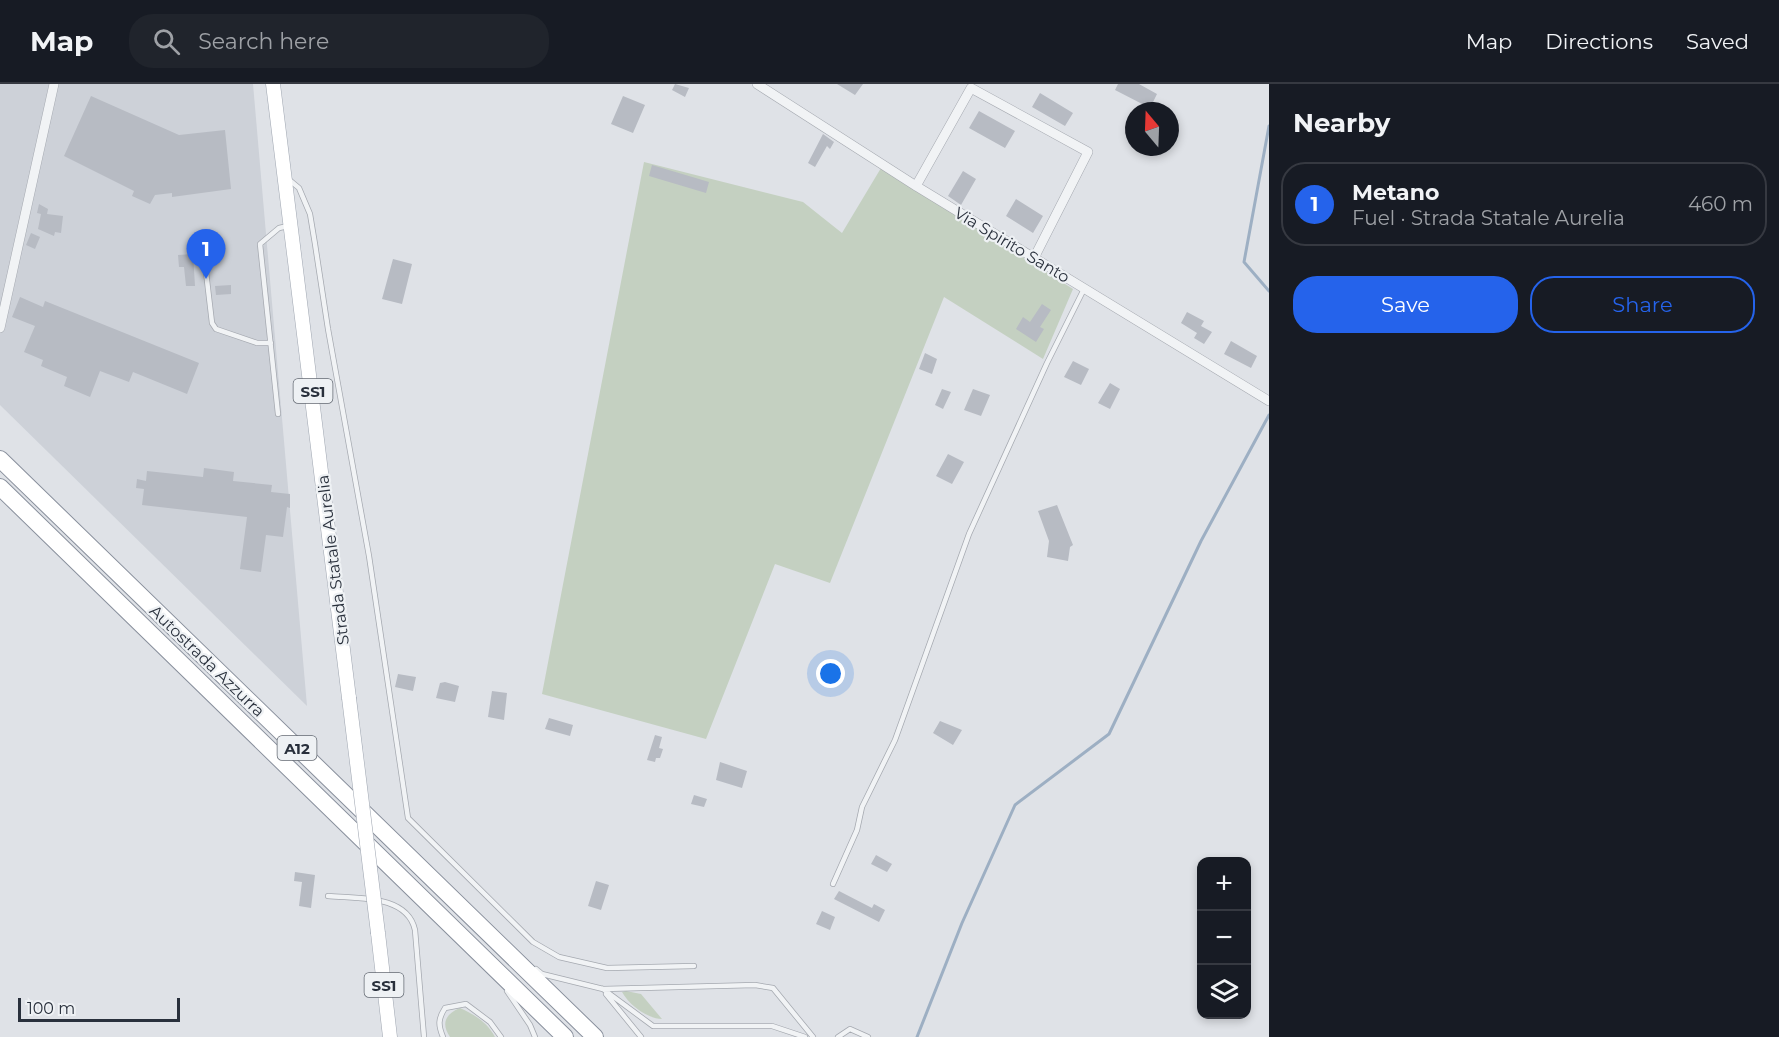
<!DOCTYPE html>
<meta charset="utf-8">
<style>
:root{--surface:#171b24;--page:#20242c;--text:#f1f3f6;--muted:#9ea1a6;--line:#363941;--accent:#2563eb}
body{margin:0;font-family:Montserrat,sans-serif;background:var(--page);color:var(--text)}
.controls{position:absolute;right:18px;bottom:18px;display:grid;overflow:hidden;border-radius:12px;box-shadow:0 3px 9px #0003}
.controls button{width:54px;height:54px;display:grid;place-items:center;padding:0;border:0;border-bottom:2px solid var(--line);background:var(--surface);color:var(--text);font:30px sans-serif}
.compass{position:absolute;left:1125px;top:18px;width:54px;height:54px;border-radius:50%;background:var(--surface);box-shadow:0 3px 9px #0003;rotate:341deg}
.scale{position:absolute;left:18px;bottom:15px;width:162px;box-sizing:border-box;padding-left:6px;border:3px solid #29303c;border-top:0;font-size:16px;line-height:21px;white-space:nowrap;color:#29303c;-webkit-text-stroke:4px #eef1f4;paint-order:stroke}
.you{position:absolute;left:831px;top:590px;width:21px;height:21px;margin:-15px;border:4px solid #fff;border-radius:50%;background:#1a73e8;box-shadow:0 0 0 9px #1a73e833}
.badge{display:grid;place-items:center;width:39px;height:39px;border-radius:50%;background:var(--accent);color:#fff;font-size:20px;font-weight:700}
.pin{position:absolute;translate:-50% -50px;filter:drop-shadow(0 2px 3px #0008)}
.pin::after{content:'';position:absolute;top:32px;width:21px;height:18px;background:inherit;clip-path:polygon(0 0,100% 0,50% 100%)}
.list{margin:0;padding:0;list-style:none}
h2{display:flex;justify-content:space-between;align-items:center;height:78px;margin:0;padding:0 24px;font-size:26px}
h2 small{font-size:20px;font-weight:400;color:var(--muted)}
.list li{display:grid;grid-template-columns:39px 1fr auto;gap:18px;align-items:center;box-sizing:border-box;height:84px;margin:0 12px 12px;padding:0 12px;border:2px solid var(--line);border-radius:24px}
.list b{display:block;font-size:22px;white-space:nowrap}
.list p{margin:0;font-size:20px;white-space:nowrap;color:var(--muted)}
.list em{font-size:20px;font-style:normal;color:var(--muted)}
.actions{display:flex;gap:12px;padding:18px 24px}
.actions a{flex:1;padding:14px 0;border:2px solid var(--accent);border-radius:24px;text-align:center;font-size:21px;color:var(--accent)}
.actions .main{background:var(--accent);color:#fff}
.icon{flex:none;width:33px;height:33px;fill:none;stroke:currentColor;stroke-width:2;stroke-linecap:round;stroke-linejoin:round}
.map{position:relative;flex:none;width:1269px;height:953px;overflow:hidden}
header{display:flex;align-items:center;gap:36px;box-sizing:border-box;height:84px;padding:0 30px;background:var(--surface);border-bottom:2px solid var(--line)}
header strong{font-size:28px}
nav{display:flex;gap:33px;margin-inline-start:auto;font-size:21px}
.search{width:420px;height:54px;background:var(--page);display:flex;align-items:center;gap:15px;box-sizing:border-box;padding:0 21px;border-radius:24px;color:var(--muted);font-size:22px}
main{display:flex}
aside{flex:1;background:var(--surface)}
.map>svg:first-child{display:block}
</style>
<header>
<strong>Map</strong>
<div class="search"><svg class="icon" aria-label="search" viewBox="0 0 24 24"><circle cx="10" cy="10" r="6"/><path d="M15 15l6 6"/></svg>Search here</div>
<nav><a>Map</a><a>Directions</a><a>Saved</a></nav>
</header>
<main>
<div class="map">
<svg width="1269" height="953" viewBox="0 0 1269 953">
<rect width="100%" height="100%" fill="#dfe2e7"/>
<!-- built -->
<path fill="#cdd1d8" d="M0,0H253L307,622L0,321Z"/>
<!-- green -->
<path fill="#c4d0c1" d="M644,78L803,118L842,149L881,84L1073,205L1043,275L944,213L830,499L775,480L706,655L542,610Z
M626,907L641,910L662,935C648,935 629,921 622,908Z
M460,924C475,931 487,938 495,953H450C441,940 445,930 460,924Z"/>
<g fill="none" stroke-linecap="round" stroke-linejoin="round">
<!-- stream -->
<path stroke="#9dafc3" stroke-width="3" d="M1269,42L1244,178L1269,207
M917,953L962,839L1015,721L1109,650L1201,457L1269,331"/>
</g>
<!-- building -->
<path fill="#b7bbc3" d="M675,0L689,4L685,13L672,6Z
M837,0H863L855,11Z
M1118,0H1139L1157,10L1150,24L1115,6Z
M1040,9L1073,29L1065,42L1032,23Z
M91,12L179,51L225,46L231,105L172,113V109L155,111L150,120L132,112L134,107L64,72Z
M623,12L645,21L633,49L611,40Z
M979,27L1015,47L1005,64L969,44Z
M823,50L834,58L830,65L827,62L815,83L808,79Z
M652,81L709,98L706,109L649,92Z
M963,87L976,95L961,121L948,112Z
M1016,115L1043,132L1033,149L1006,132Z
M39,120L48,125L47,130L63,132L61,149L55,148L54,152L38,145L41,130L37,129Z
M31,149L40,153L35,165L26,161Z
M193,170L195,202H186L184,183H179L178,171Z
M393,175L412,180L402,220L382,215Z
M231,201V210L216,211L215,202Z
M20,213L43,223L45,217L199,279L187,310L133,288L129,298L100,287L90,313L64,302L67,293L41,282L43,276L24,268L35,242L12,233Z
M1042,220L1051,226L1040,243L1044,245L1036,258L1016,245L1023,233L1030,238Z
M1187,228L1204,237L1201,242L1212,248L1204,260L1194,254L1197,249L1181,239Z
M1231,257L1257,272L1251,284L1224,270Z
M925,269L937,275L932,290L919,285Z
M1073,277L1089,285L1081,301L1064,293Z
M1110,299L1120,305L1110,325L1098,319Z
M942,305L951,308L943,325L935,321Z
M973,305L990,311L981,332L964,326Z
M948,370L964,378L952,400L936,392Z
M204,384L234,388L233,397L272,401L271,408L290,410V424L287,423L283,453L266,451L261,488L240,485L247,433L142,421L144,405L136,404L137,395L146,397L147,387L203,393Z
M1057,421L1073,461L1070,463L1068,477L1047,473L1049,457L1038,427Z
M398,590L416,593L413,607L395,603Z
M445,598L459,602L455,618L436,614L440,599Z
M492,607L507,609L504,636L488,633Z
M549,634L573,641L570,652L545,645Z
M940,637L962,646L953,661L933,649Z
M655,651L662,653L659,664L663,665L660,674H656L655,678L647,676Z
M720,678L747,687L742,704L716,696Z
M694,711L707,715L704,723L691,720Z
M876,771L892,780L887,788L871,780Z
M295,788L315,791L311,824L299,822L302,798L294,797Z
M596,797L609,801L601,826L588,822Z
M839,807L872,824L874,820L885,826L879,838L834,815Z
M822,827L835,833L830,846L816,840Z"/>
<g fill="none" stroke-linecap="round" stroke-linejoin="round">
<!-- service casing -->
<g stroke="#a5a9b0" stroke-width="6">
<path id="service" d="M287,94L299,104L310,130L315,160L328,245L369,472L408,734L533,858L559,873L607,884L694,882
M204,171L212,239L216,245L257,259H271
M278,330L260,160L279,144L288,142
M833,800L857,746L862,723L895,656L969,450L1047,279L1084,205
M328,812C356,815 407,810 415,846L424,953
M536,885L542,890L603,905L755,901L773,904L813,953
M603,905L653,942H772L805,953
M507,907L530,941L535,953
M606,910L641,953
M443,953C438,941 438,935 445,924L466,920L490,938L501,953
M838,953L850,945L868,953"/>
</g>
<!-- minor casing -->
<g stroke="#a5a9b0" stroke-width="10">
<path id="minor" d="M757,0L916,102L1269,317
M916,102L971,4L1088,68L1034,174
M0,244L54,0"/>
</g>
<!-- primary casing -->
<g stroke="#9fa6b1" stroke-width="15">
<path id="primary" d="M273,0L349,614
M378,849L390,953"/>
</g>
<!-- motorway casing -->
<g stroke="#888f9c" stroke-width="18">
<path id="motorway" d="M0,375L595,953
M0,403L565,953"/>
</g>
<!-- service -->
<use href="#service" stroke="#f1f3f5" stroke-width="4.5"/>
<!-- minor -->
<use href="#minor" stroke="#f1f3f5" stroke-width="9"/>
<!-- primary -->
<use href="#primary" stroke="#fff" stroke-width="14"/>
<!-- motorway -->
<use href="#motorway" stroke="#fff" stroke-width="16"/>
<!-- primary-bridge casing -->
<g stroke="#9fa6b1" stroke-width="15" stroke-linecap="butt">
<path id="primary-bridge" d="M349,614L378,849"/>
</g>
<!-- primary-bridge -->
<use href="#primary-bridge" stroke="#fff" stroke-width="14"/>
</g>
<g text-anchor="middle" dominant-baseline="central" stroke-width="4.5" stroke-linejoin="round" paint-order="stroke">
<!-- shield labels -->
<g fill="#eef1f4" stroke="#646a73" stroke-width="1.5">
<rect x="293.5" y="295" width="39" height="24" rx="4.5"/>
<rect x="277.5" y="652" width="39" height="24" rx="4.5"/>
<rect x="364.5" y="889" width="39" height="24" rx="4.5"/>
</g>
<g font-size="15" font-weight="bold" fill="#29303c">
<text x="313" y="307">SS1</text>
<text x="297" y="664">A12</text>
<text x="384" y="901">SS1</text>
</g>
<!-- street labels -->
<g font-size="16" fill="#29303c" stroke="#eef1f4">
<text transform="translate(1012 161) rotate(31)">Via Spirito Santo</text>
<text transform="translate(333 476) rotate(-97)">Strada Statale Aurelia</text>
<text transform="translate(207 577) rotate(44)">Autostrada Azzurra</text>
</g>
</g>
</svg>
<div class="controls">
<button>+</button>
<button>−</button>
<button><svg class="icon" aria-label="layers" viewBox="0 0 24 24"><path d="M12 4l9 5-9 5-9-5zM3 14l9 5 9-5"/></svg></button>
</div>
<svg class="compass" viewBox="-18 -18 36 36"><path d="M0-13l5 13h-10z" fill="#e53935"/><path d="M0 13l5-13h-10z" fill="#9ea1a6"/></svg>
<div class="scale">100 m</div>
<div class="you"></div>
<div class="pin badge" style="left:206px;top:195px">1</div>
</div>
<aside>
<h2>Nearby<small></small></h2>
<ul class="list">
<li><span class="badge">1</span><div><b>Metano</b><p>Fuel · Strada Statale Aurelia</p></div><em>460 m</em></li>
</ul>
<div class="actions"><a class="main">Save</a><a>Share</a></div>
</aside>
</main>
